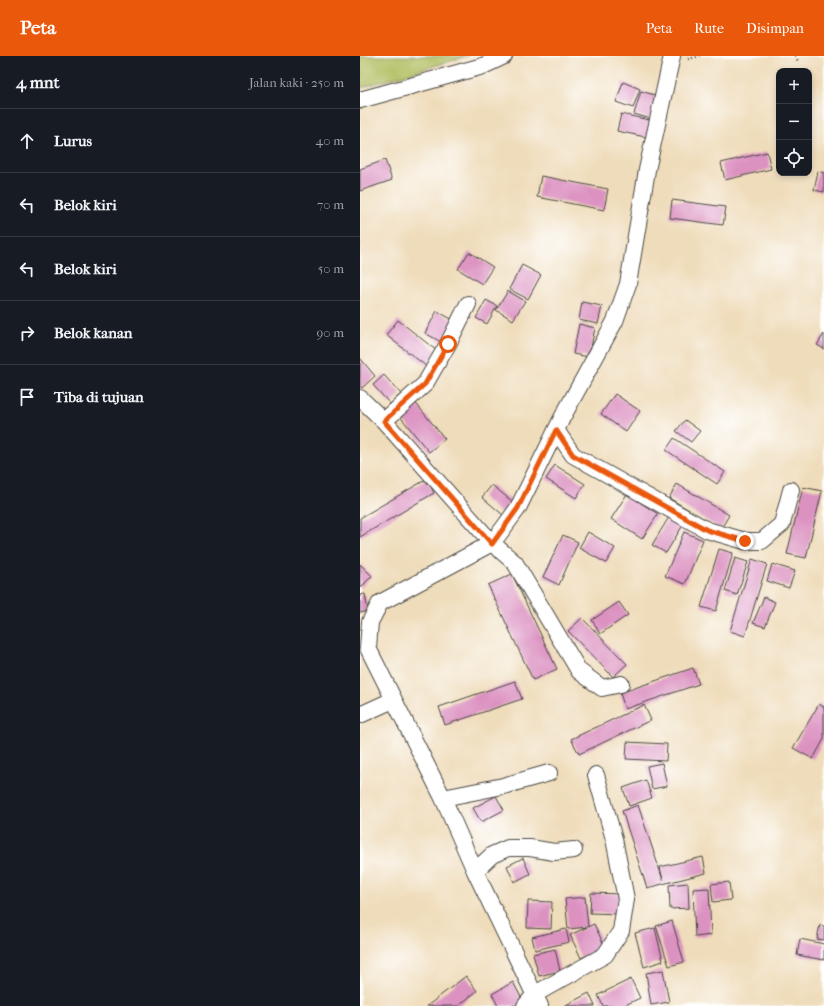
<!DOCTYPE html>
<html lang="id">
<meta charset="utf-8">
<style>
:root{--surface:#171b24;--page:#20242c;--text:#f1f3f6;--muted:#9ea1a6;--line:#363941;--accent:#ea580c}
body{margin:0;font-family:"IM FELL French Canon",serif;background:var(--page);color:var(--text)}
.controls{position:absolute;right:12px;top:12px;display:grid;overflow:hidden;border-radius:8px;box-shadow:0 2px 6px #0003}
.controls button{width:36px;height:36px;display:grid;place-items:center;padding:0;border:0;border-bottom:1px solid var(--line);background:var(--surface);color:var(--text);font:20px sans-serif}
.stop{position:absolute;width:12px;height:12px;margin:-9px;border:3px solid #ea580c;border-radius:50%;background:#fff}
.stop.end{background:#ea580c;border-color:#fff;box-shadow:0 1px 4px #0008}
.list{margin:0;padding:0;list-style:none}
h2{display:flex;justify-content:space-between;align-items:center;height:52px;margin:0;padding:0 16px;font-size:17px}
h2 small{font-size:13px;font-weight:400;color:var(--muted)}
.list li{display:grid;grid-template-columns:26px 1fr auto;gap:12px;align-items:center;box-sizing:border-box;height:64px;padding:0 16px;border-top:1px solid var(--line)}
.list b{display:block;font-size:15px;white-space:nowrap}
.list em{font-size:13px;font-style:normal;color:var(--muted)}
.icon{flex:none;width:22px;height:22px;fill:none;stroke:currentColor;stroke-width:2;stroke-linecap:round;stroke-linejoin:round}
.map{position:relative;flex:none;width:464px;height:950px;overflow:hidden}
header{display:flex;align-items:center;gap:24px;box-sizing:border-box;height:56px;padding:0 20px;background:var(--accent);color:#fff}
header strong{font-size:19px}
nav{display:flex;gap:22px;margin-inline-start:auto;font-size:14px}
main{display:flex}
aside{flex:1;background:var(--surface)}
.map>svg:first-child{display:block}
</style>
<header>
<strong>Peta</strong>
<nav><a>Peta</a><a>Rute</a><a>Disimpan</a></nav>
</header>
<main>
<aside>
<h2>4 mnt<small>Jalan kaki · 250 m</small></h2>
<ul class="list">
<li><svg class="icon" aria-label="ahead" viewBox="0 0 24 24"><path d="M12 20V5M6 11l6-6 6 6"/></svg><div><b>Lurus</b></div><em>40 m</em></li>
<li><svg class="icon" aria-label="left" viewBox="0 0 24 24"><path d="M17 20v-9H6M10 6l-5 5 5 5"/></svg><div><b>Belok kiri</b></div><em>70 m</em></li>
<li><svg class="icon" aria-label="left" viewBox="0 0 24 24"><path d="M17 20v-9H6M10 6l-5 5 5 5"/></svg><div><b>Belok kiri</b></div><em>50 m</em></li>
<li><svg class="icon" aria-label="right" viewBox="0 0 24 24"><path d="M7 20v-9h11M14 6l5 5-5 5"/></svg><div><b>Belok kanan</b></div><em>90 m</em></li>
<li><svg class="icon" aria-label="arrive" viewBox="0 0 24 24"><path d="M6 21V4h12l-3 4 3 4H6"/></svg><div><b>Tiba di tujuan</b></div></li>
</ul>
</aside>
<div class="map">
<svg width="464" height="950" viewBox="0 0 464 950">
<rect width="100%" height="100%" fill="#fff"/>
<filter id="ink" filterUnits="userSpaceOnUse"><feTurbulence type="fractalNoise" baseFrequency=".025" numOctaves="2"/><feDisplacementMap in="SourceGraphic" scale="8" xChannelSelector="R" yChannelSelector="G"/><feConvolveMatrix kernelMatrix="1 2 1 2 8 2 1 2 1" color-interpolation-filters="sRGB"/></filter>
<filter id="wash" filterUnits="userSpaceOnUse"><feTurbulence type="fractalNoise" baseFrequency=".012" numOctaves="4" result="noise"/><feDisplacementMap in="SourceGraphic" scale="16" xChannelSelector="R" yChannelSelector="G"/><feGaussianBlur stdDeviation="0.9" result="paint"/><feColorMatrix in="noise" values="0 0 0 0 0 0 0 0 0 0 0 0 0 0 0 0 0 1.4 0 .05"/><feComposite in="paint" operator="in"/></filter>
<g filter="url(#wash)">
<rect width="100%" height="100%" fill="#efdcba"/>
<!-- green -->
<path fill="#b1bd5f" stroke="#6e7445" d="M0,0H108L0,32Z"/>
<g id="blocks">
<!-- building -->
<path fill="#dc92c1" d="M263,26L280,33L273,52L256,46Z
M281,35L298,40L291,63L274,58Z
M261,58L294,65L290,82L257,75Z
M407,96L411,113L365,124L361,107Z
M25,104L32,124L0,135V113Z
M458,115L464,117V136L454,134Z
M181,120L248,133L244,154L177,141Z
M312,144L366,151L363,169L310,162Z
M109,196L133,211L122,228L98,213Z
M162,209L181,219L168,243L149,233Z
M148,235L165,245L153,264L136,254Z
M126,244L137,250L127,268L116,262Z
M222,246L242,250L238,268L219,264Z
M77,255L95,265L83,287L65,277Z
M38,264L77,295L66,310L26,279Z
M219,268L235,272L229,301L213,298Z
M464,278V293L457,289Z
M0,302L15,320L2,332L0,331Z
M24,319L41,338L30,348L13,329Z
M255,338L280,355L266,376L241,358Z
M54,345L85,383L69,396L38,358Z
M325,364L340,375L331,386L316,375Z
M314,382L365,416L357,428L306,394Z
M195,409L225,428L216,442L186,423Z
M67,423L74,437L0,481V462Z
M317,428L369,459L361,473L309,442Z
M132,429L154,447L143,459L122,441Z
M443,431L462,435L446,502L427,498Z
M267,438L298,458L282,483L251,463Z
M309,461L323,469L306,497L292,489Z
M228,476L255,492L246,507L219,492Z
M324,476L343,484L325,528L305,520Z
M203,479L218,486L199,529L183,521Z
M359,493L373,497L356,555L341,551Z
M375,502L388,506L377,539L365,535Z
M392,503L407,508L385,580L370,575Z
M0,508L12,520L0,532Z
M412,508L435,515L429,532L407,525Z
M152,518L197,613L173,624L128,529Z
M5,538L8,555L0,557V539Z
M404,541L415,546L405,571L393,567Z
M259,546L268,559L240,578L232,564Z
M222,562L267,608L253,621L208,575Z
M333,612L339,628L265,653L260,637Z
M155,625L162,643L85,669L79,651Z
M459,648L464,651V683L453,703L433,692Z
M284,649L291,664L219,698L211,683Z
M267,686L307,688L306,705L266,703Z
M302,707L307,730L292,733L287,710Z
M286,724L292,742L269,750L263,732Z
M136,740L144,754L121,766L113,752Z
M278,749L303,824L300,811L343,801L346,817L287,832L262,755Z
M163,802L170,818L154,826L147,810Z
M369,826L371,844L353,846L351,828Z
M328,827L329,852L310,853L309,829Z
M349,832L351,879L335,881L333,833Z
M231,837L261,838L260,858L230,857Z
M225,841L228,871L208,873L205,843Z
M168,845L192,846L191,873L167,872Z
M312,865L324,906L309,910L296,870Z
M234,868L245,891L221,902L210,879Z
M460,869L464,870V884L457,883Z
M295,872L303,905L284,911L275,877Z
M206,873L209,886L175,894L172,881Z
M440,883L464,888V904L437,899Z
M195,893L200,915L179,920L173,898Z
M303,914L309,946L291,949L286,917Z
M106,920L117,935L98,950H67Z
M271,923L280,942L263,950H243L238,939Z
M153,926L165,949L138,950L132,938Z
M229,937L235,950H204Z"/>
</g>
</g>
<g filter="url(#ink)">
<use href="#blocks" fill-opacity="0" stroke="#484640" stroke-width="1"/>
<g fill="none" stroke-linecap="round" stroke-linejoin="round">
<!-- minor casing -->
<g stroke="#484640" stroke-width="18">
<path id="minor" d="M0,44L123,10L144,0
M0,342L24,365L132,487L155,507L219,615L242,632L261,628
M24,365L65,328L88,288L108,248
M196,374L213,399L347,474L385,485H402L422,468L431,434
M0,659L33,644
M83,742L143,730L189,717
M115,815L132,799L148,792H170L194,796L214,794
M165,950L175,938L245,899L261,875L266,843L254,783L236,719
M180,950L115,815L83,742L8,592L10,566L20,547L132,487L142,474L158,452L202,362L255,265L268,228L287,114L312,0"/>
</g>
<!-- path -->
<path stroke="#484640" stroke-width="2.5" stroke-dasharray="1 3" stroke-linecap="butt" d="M435,0L439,7
M328,3L340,0"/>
<!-- minor -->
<use href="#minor" stroke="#fff" stroke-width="16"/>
</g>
</g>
<g fill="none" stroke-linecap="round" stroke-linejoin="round" filter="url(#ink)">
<!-- route -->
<path stroke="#ea580c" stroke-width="5" d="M88,288L65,328L24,365L132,488L158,452L196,374L213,399L347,474L385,485"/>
</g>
</svg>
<div class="controls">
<button>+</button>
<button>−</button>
<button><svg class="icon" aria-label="locate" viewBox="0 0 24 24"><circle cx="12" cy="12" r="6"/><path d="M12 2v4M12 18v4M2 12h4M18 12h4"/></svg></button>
</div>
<div class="stop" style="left:88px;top:288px"></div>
<div class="stop end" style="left:385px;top:485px"></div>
</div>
</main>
